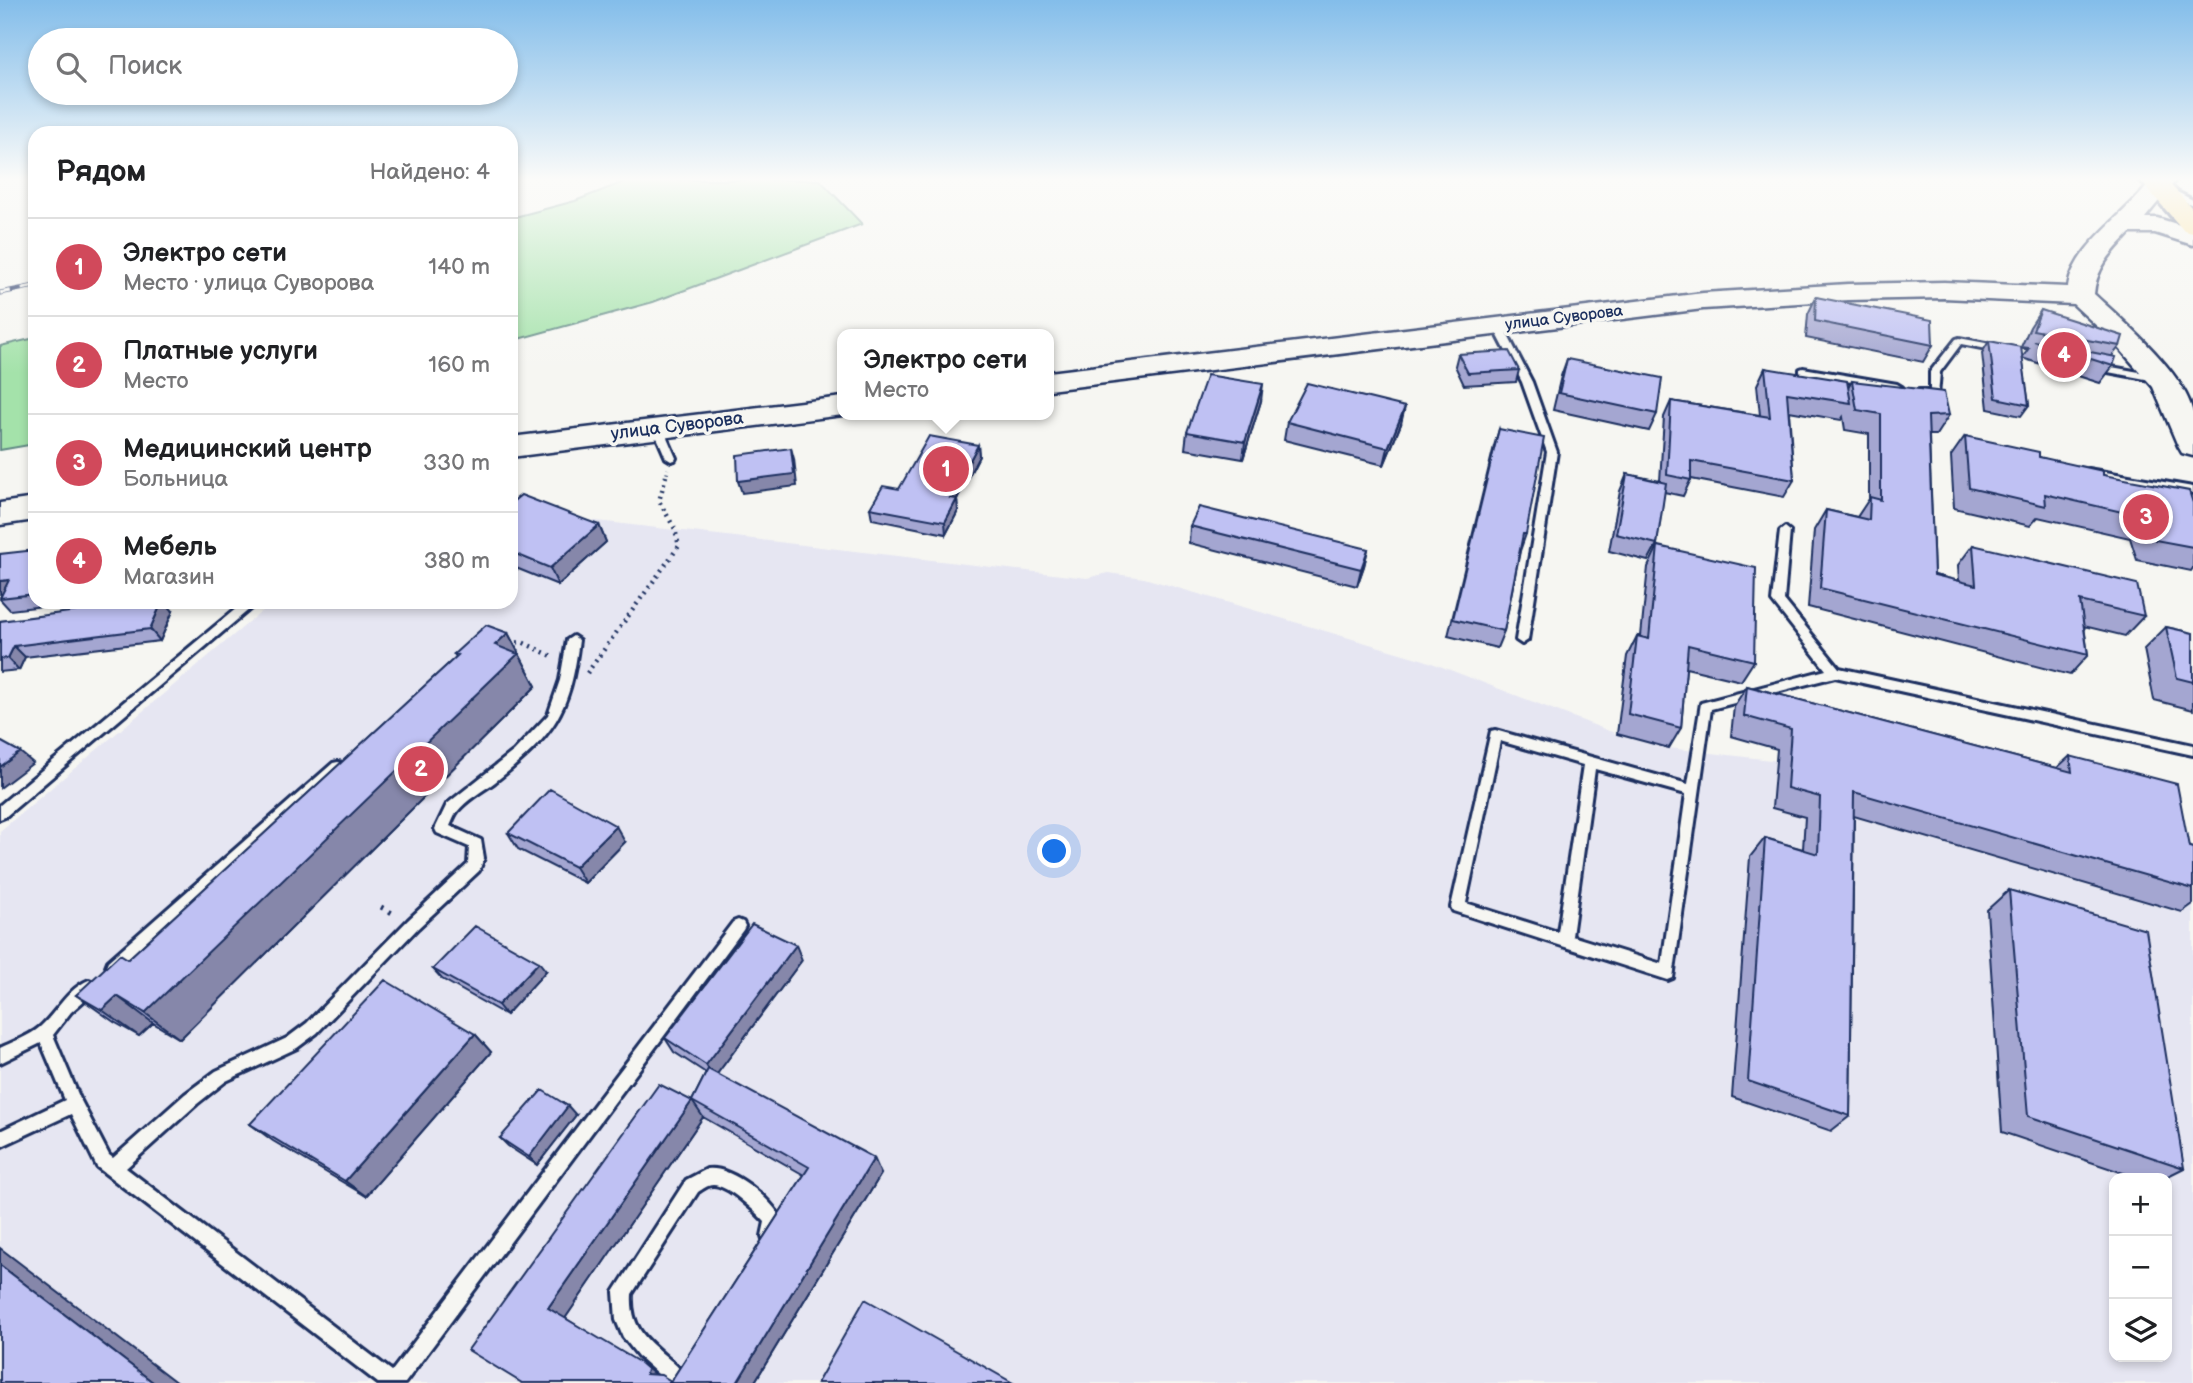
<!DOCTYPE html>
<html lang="ru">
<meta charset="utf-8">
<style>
:root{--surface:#fff;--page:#f2f2f2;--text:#202124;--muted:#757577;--line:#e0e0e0;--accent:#d1495b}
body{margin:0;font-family:"Balsamiq Sans",sans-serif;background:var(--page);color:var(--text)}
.controls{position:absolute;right:21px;bottom:21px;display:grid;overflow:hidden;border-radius:14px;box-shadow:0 4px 10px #0003}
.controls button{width:63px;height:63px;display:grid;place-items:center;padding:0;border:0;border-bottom:2px solid var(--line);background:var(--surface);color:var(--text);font:35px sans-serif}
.you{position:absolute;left:1055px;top:852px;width:24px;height:24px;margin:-18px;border:5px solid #fff;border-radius:50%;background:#1a73e8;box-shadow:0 0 0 10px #1a73e833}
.badge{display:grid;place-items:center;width:46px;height:46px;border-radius:50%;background:var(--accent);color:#fff;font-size:23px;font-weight:700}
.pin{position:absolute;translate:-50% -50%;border:4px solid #fff;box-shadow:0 2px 7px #0006}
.popup{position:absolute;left:837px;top:329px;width:217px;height:91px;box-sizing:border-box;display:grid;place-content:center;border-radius:14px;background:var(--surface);filter:drop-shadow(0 2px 5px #0005);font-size:23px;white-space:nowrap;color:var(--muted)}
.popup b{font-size:26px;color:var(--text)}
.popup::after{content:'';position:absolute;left:50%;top:100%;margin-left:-14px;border:14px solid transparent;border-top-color:var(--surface)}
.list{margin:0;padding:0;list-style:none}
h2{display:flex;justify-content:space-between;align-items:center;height:91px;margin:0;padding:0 28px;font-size:30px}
h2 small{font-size:23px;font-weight:400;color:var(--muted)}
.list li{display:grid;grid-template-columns:46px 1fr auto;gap:21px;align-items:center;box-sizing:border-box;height:98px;padding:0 28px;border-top:2px solid var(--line)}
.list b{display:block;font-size:26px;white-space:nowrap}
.list p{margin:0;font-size:23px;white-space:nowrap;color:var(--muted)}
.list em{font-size:23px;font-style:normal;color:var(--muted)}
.icon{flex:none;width:38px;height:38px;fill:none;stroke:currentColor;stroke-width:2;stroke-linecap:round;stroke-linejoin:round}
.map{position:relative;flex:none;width:2193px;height:1383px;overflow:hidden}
.search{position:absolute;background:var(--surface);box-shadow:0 4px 10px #0003;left:28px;top:28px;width:490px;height:77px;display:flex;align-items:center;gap:18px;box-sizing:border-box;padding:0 24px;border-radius:38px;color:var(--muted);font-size:26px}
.panel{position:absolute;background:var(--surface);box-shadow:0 4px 10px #0003;left:28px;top:126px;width:490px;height:483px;border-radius:21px}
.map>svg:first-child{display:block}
</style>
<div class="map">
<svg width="2193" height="1383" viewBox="0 0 2193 1383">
<rect width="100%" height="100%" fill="#f6f6f2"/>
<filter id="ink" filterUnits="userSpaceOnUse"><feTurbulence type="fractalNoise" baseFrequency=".0143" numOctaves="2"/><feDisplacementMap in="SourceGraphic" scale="14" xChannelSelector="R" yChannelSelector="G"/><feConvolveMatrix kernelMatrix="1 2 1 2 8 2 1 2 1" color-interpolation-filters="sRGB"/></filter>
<g filter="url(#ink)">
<!-- built -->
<path fill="#e6e6f2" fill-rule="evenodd" d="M511,511L1087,578L1108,573L1144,578L1424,660L1617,734L1669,748L1804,764L2193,872V1383H0V831L273,602H511ZM2114,1178H2167V1357H2114Z"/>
<!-- green -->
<path fill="#a4e2aa" stroke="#608884" stroke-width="2" d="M629,180H820L862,224L653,302L511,341V218L575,201Z
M35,338V444L0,450V346Z"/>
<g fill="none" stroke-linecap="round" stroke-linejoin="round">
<!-- service casing -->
<g stroke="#1b2f5e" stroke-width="6">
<path id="service" d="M2165,189H2171L2193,200V205L2165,193Z
M1498,323L1503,326L1532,382L1557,452L1528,640L1522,644L1516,640L1547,452L1522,382L1493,326Z
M1959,338L2039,353L2044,356L2039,359L1961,344L1940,372L1938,396L1919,394V390H1930V372L1956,339Z
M2095,364L2156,375L2161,378L2156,381L2092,369L2090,367Z
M1803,368L1897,384L1902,387L1897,390L1800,373V369Z
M658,425L663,428L676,458L675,460L671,461L666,458L653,428Z
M2088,469L2193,487V493L2084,474V470Z
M1785,527L1790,531L1784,600L1839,668L2193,745V755L1835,677L1711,709L1673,978L1668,980L1453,911L1451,907L1491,731L1495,730L1688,784L1701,703L1826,670L1772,601L1780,531ZM1500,741L1583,765L1558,932L1466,903ZM1595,769L1686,794L1662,964L1572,936Z
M244,602H258L5,817L0,819V805Z
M573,636L579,640C570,714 553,736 495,782C483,791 466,800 457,812C454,816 452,822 450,826L481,840L484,858L479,871L418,928L317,1033L297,1048L226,1081L197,1104L126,1168L392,1371L733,922L738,920L743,922L745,926L743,930L405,1383H378L97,1167L71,1114L0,1147V1131L65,1100L41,1043L0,1063V1048C12,1042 30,1036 40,1027C57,1012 67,989 89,980L94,982L96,987L94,992L71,1012L53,1035L80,1099L109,1155L113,1158L185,1094L216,1071L287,1038L307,1023L408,920L468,864L469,847L437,833L435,829L447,804L514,751L548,715L560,680L567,640Z
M338,762L343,763L344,767L343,771L118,971L113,973L108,971L106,966L108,961L333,763Z
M707,1169C731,1165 774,1200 782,1221L776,1242L770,1244L764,1242L762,1236L765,1222C755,1211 728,1185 713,1185C707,1185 703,1189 698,1192L632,1294C630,1328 646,1339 670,1360C676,1365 681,1369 684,1377L682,1383H668L638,1356L623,1337L616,1320L614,1292L686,1180Z"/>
</g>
<!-- secondary casing -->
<g stroke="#1b2f5e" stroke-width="5">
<path id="secondary" d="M2152,180H2176L2145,218H2157L2193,229V245L2155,233H2130C2112,252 2096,268 2094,294C2123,321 2185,373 2193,413C2193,426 2193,442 2193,456L2182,453L2178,446L2153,387L2113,341L2073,304L1944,298L1848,300L1703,309L1049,390V372L1703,293L1848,284L1944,282L2068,287C2074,246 2128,213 2152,180Z
M843,397V415L511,457V437Z
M35,498V520L0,525V503Z"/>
</g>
<!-- primary casing -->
<g stroke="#1b2f5e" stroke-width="6">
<path id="primary" d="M2140,180H2166L2193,209V233L2184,231Z"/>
</g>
<!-- path-far2 -->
<path stroke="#1b2f5e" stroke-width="3.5" stroke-dasharray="1 3.5" stroke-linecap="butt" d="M666,478L668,469"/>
<!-- path-far1 -->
<path stroke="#1b2f5e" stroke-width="4.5" stroke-dasharray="2 5" stroke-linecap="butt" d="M510,643L522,642L554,657
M587,673L679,546L675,529L659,501L666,476"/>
<!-- path -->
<path stroke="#1b2f5e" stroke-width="5" stroke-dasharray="2.5 7" stroke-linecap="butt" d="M381,907L396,915"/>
<!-- service -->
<use href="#service" fill="#f6f6f2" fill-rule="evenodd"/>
<!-- secondary -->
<use href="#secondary" fill="#f6f6f2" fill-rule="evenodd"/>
<!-- primary -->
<use href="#primary" fill="#fbdf96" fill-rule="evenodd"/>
<!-- rail casing -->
<g stroke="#1b2f5e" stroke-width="5">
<path id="rail" d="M0,293L35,286"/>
</g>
<!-- rail -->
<use href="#rail" stroke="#f6f6f2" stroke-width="3.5" stroke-dasharray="11" stroke-linecap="butt"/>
</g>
<!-- wall -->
<path fill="#a4a6d1" stroke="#1b2f5e" stroke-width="2" fill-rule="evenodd" d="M1816,297L1933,345L1923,362L1806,338L1808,314Z
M2041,310L2120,346L2112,356L2113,366L2100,383L2022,358L2029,405L2021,416L1988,409L1982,353L1989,341L2022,358L2029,348L2021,347L2030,327Z
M1458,354L1519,370L1516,382L1464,385L1455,366Z
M1567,359L1657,414L1649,431L1553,410L1561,376Z
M1765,368L1848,388L1852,381L1949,415L1936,435H1929L1934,575L1959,581L1958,565L1973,545L2144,616L2125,636L2084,626L2088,655L2070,675L1808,607L1814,530L1826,510L1857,517L1869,499V434L1845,430L1843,417L1841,420L1789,411L1794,480L1784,497L1691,479L1683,496L1664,492L1657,544L1648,561L1609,551L1620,491L1627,474L1660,481L1664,417L1671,401L1760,415L1757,385Z
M1261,401L1243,459L1185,449L1187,432Z
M1287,422L1401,424L1384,465L1284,440Z
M1499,429L1526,534L1520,551L1504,631L1497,648L1448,636L1494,446Z
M1965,436L2103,475L2193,503V568L2191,571L2137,560L2130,538L2038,517L2030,526L1954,508L1951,456Z
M978,445L979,456L957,499L958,511L946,534L872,519L870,508L899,489Z
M511,503L599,525L606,542L558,585L511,566Z
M1190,526L1368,549L1364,566L1357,586L1189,543Z
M1658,546L1754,661L1741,681L1686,668L1681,728L1669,748L1617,734L1627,656L1637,636H1641L1648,567Z
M35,550V602H53L52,605L10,610L0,599V597Z
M173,611L160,641L25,657L19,670L0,672V621Z
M2166,627L2193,633V710L2154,700L2144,649Z
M508,633L536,686L180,1039L153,1023L139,1036L114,1022L76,995L128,959L456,657L454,654Z
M1747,686L2057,768L2070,756L2189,847L2193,848V904L2182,912L1854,816L1850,1116L1831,1131L1732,1097L1750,857L1765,838L1803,849L1805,817L1772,808L1777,749L1731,736L1734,706Z
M508,833L625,842L585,883L518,849Z
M2009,890L2184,1168L2164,1178H2138L2002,1132L1987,910Z
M802,960L717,1074L881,1174L754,1383H522L692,1101L706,1073L674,1052L665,1038ZM703,1117L804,1175L671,1381L655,1375L565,1318Z
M433,969L546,971L506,1015L442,979Z
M475,1034L491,1052L366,1196L273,1141L250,1124Z
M576,1115L537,1165L508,1146L500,1138Z"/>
<!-- shaded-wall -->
<path fill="#8687aa" stroke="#1b2f5e" stroke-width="2" d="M1263,384L1261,401L1243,459L1245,442Z
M1405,407L1401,424L1384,465L1388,448Z
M978,445L979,456L951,510L950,498Z
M791,448L794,459L797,486L742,493L738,481Z
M957,499L958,511L946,534L945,522Z
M599,525L606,542L558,585L550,568Z
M1368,549L1364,566L1357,586L1361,569Z
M9,580L20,592L0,594V581Z
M162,602H165L173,611L160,641L150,629Z
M508,633L536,686L180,1039L145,1013L495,645Z
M14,646L25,657L19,670L8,658Z
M20,752L33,763L0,788V767Z
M616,826L625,842L585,883L575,867Z
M796,945L802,960L714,1078L706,1065Z
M539,962L546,971L506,1015L498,1005Z
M117,996L153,1023L139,1036L102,1010Z
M475,1034L491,1052L366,1196L345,1181Z
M692,1101L703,1117L564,1320L548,1308Z
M568,1106L576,1115L537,1165L529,1157Z
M874,1158L881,1174L754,1383H737Z
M0,1248L177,1383H154L0,1265Z
M639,1362L653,1373L661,1380L646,1374Z"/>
<!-- building -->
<path fill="#bfc1f3" stroke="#1b2f5e" stroke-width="2" fill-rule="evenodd" d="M1816,297L1932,320L1933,345L1815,321Z
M2041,310L2123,336L2120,346L2033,330Z
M1989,341L2021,347L2029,405L1996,398Z
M2034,341L2116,357L2113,366Z
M1509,351L1519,370L1468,373L1458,354Z
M1567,359L1662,378L1657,414L1559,393Z
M1765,368L1847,381L1851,403L1787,393L1794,480L1691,461V480L1667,475L1671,401L1770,417Z
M1207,375L1263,384L1245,442L1187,432Z
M1852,381L1944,392L1949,415L1928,416L1934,575L1976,585L1973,545L2137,584L2144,616L2080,601L2088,655L1820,588L1826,510L1869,520L1870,497L1881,500V414L1857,410Z
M1307,383L1405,407L1388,448L1287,422Z
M1499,429L1544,438L1526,534H1523L1504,631L1453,619Z
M929,436L978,445L950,498L957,499L945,522L870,508L883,486L899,489Z
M1965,436L2039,452V457L2103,471V475L2189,491L2193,503V547L2155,540L2148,518L2045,494L2046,506L1969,488Z
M791,448L794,474L738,481L737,455Z
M1627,474L1666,483L1657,544L1616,534Z
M521,495L599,525L550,568L511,552V503Z
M1199,507L1368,549L1361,569L1190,526Z
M1658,546L1756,568L1754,661L1688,645L1681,728L1628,714L1637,636L1649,639Z
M35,550V594L0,598L9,580L0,581V554Z
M147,602H162L150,629L14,646L8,658L0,659V621Z
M486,625L508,633L495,645L518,654L145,1013L117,996L102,1010L76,995L120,954L128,959L458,655L454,654Z
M2166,627L2193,633V682L2177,678Z
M1747,686L2072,772L2070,756L2177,784L2189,847L2193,848V889L1854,792L1850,1116L1748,1081L1765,838L1818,854L1820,797L1787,788L1791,729L1744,716Z
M0,741L20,752L0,767Z
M550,789L616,826L575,867L508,833Z
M2009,890L2146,930L2184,1168L2028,1116Z
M752,924L796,945L706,1065L665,1038Z
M475,926L539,962L498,1005L433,969Z
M385,980L475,1034L345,1181L250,1124Z
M708,1069L874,1158L737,1383H522L468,1350L659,1084L692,1101ZM692,1101L809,1167L671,1381L661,1375L646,1374L647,1369L639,1362L548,1308Z
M542,1090L568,1106L529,1157L500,1138Z
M0,1265L154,1383H0Z
M865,1299L1013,1383H817Z"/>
</g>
<!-- sky -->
<linearGradient id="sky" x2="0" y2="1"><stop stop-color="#83bdea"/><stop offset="0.48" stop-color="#fbfbf9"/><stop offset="1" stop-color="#fbfbf9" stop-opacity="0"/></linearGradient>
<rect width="2193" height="373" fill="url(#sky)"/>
<g text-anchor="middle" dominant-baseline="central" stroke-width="7" stroke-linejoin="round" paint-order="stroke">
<!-- far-street labels -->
<g font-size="16" fill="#1b2f5e" stroke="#f6f6f2">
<text transform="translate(1564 318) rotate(-7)">улица Суворова</text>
</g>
<!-- street labels -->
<g font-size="18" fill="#1b2f5e" stroke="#f6f6f2">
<text transform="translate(677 426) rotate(-7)">улица Суворова</text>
</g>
</g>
</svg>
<div class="controls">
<button>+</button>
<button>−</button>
<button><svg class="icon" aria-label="layers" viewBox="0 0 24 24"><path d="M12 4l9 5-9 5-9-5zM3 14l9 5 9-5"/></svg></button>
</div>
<div class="you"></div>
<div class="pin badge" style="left:946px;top:469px">1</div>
<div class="popup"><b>Электро сети</b>Место</div>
<div class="pin badge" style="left:421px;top:769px">2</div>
<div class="pin badge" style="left:2146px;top:517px">3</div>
<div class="pin badge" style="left:2064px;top:355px">4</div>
<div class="search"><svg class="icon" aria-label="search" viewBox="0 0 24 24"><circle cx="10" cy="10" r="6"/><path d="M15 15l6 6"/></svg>Поиск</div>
<section class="panel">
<h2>Рядом<small>Найдено: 4</small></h2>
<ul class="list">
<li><span class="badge">1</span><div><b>Электро сети</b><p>Место · улица Суворова</p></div><em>140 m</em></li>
<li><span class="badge">2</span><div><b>Платные услуги</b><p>Место</p></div><em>160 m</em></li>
<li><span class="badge">3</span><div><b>Медицинский центр</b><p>Больница</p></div><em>330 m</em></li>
<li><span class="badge">4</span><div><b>Мебель</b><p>Магазин</p></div><em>380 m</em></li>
</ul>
</section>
</div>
